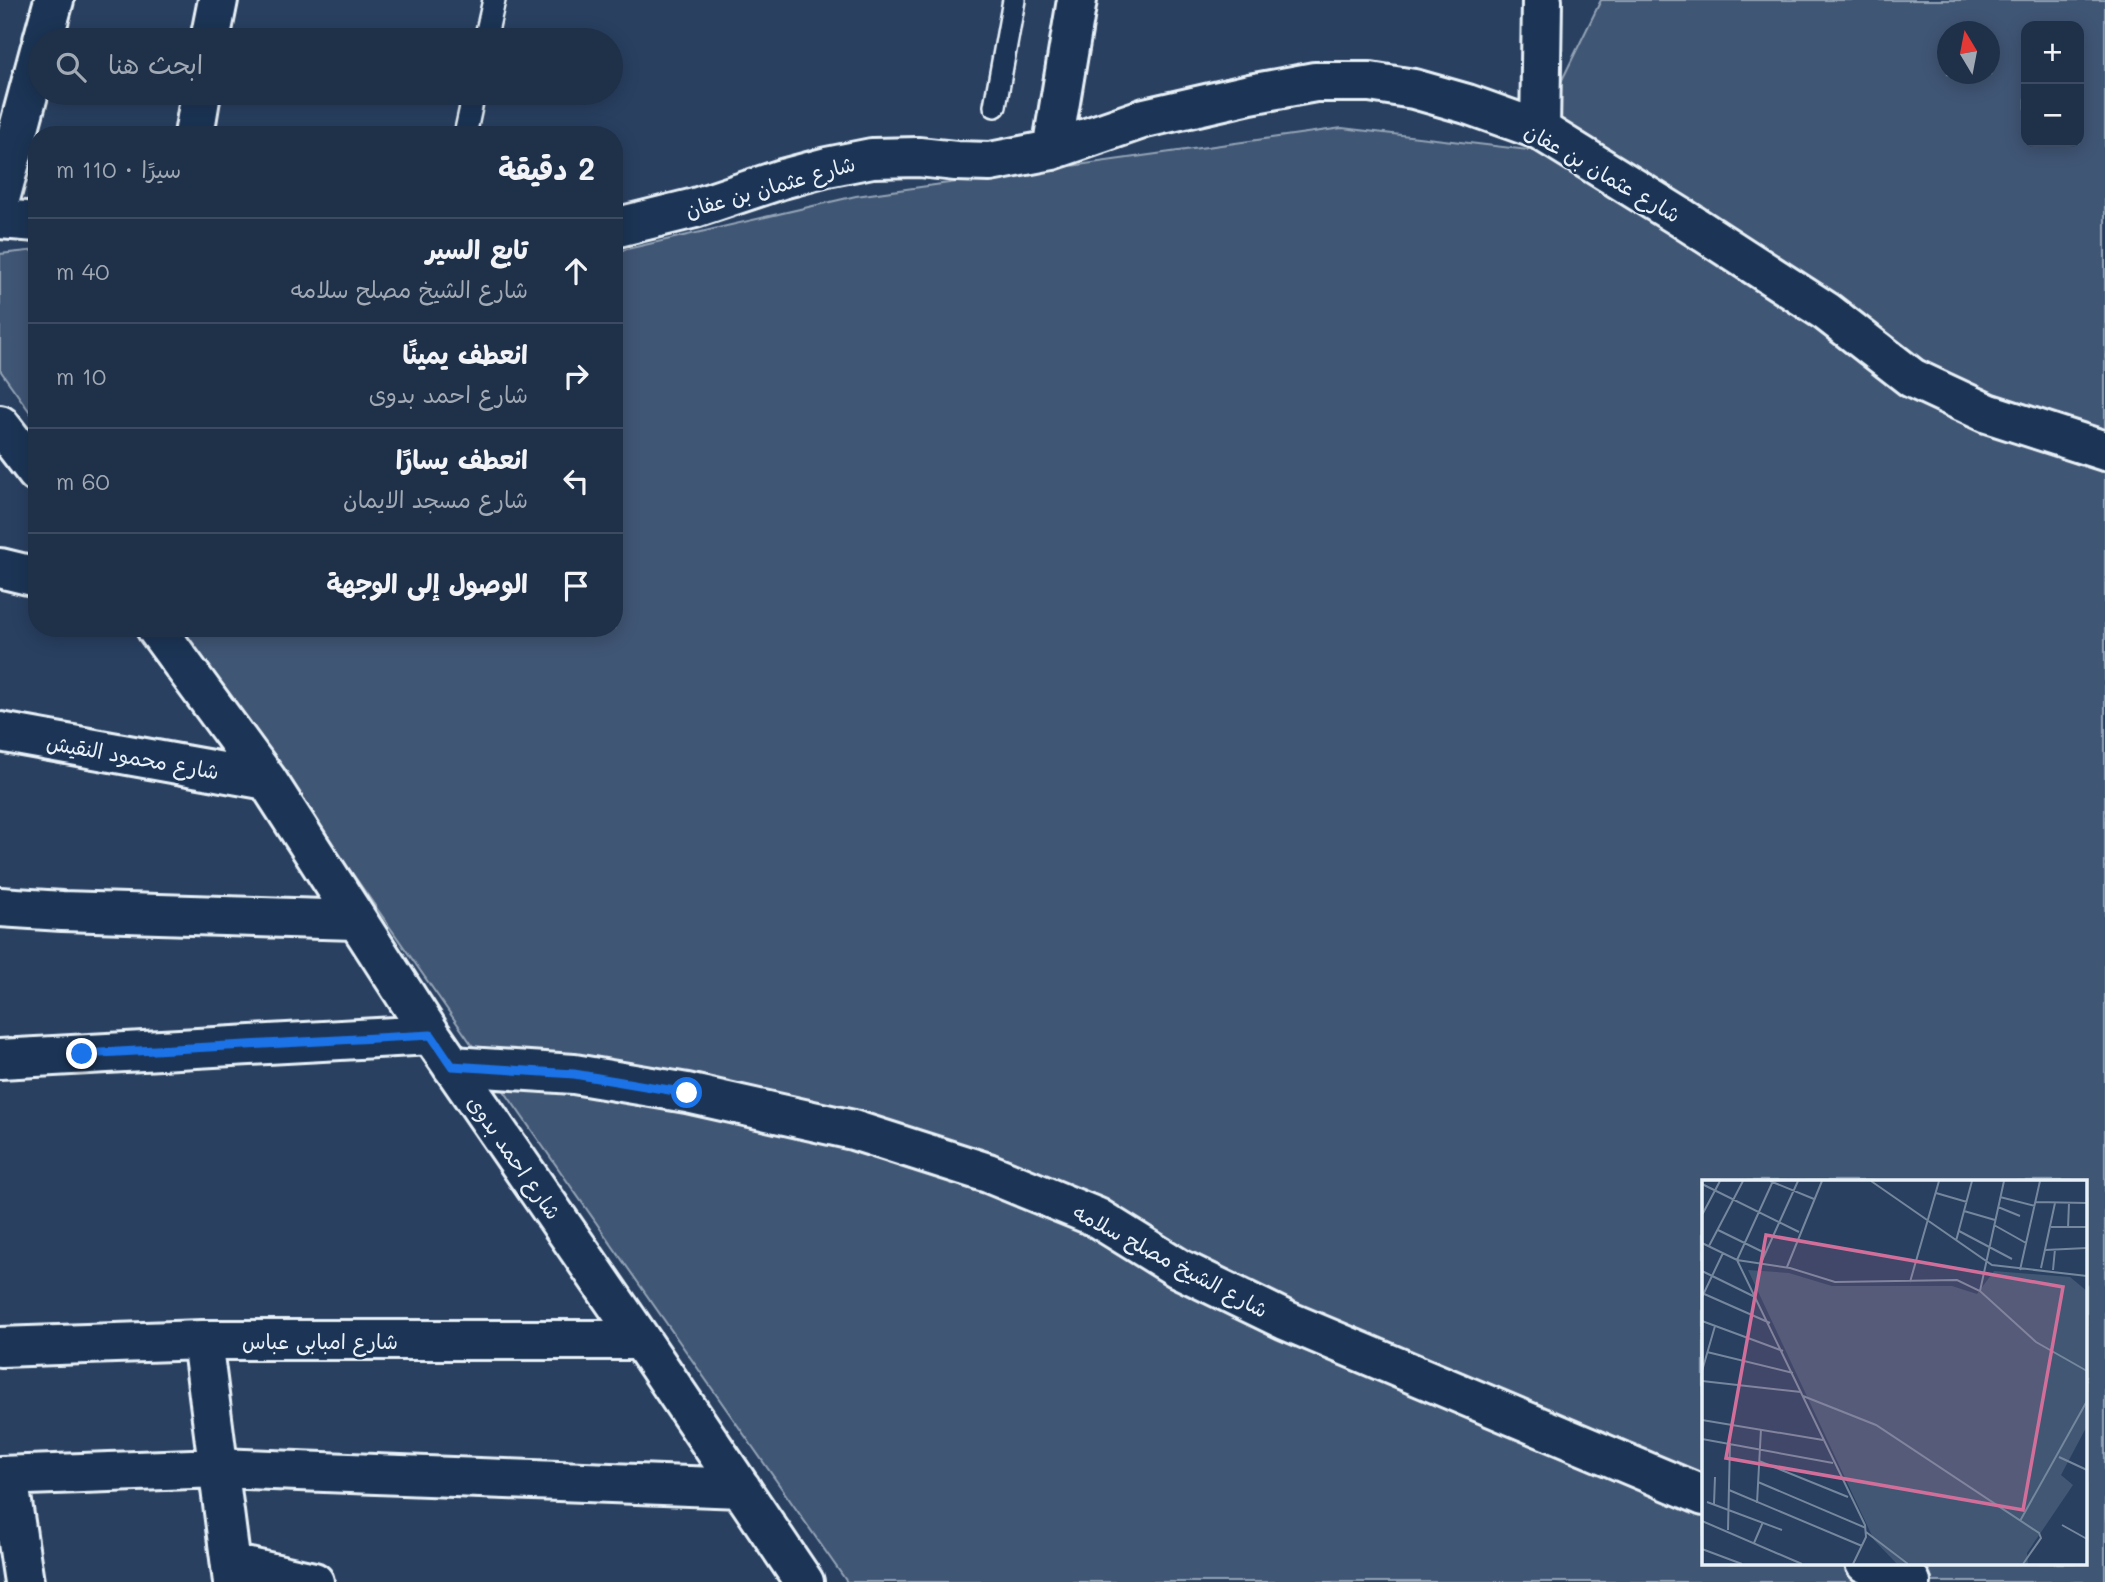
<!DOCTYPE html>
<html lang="ar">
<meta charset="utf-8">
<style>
:root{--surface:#1f3049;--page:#273850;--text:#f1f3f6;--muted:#a1a9b4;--line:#3c4b61}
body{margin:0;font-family:Mali,"Playpen Sans Arabic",sans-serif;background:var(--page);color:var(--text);direction:rtl}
.controls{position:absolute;right:21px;top:21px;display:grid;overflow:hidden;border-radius:14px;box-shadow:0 4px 18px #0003}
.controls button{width:63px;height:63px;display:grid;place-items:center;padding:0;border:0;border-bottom:2px solid var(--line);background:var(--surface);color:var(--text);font:35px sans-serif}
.compass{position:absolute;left:1937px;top:21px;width:63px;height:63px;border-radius:50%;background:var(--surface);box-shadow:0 4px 18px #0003;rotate:350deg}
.stop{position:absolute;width:21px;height:21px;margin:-16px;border:5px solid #1a73e8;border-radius:50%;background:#fff}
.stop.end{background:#1a73e8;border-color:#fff;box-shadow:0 2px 7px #0008}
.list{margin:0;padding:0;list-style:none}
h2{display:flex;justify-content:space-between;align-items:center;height:91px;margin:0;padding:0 28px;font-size:30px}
h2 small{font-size:23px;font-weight:400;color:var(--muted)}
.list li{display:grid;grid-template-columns:46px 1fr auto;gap:21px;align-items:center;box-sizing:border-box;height:105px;padding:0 28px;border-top:2px solid var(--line)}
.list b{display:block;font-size:26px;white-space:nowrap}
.list p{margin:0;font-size:23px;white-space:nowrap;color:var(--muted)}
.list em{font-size:23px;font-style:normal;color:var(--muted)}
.icon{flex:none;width:38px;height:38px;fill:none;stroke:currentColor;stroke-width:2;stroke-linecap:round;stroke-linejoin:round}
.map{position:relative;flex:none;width:2105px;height:1582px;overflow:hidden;direction:ltr}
.search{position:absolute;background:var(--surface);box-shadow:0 4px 18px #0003;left:28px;top:28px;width:595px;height:77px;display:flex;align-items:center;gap:18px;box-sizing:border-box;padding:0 24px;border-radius:38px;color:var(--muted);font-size:26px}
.panel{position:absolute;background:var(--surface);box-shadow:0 4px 18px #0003;left:28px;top:126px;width:595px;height:511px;border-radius:28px;direction:rtl}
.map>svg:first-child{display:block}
</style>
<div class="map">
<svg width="2105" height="1582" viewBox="0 0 2105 1582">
<rect width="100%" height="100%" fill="#294061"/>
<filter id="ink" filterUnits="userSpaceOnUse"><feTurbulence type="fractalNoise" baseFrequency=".0143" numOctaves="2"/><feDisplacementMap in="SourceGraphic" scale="14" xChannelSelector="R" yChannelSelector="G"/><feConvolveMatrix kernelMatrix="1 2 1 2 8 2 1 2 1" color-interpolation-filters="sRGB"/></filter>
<g filter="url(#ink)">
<!-- green -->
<path fill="#415774" stroke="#94a4b6" stroke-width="2" fill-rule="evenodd" d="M1601,0H2105V1582H847L181,628H614V252L856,196L1342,128L1528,150ZM2026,26H2079V142H2026ZM1948,32H1990V74H1948ZM1704,1181H2086V1563H1704Z
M37,250V422L0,370V254Z"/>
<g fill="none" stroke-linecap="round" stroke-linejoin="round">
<!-- lane casing -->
<g stroke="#e8f1f8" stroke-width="26">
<path id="lane" d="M485,40L494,0
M995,106L1014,0
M465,135L474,93"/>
</g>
<!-- street casing -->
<g stroke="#e8f1f8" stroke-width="44">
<path id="street" d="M43,40L54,0
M210,40L218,0
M1540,130L1542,0
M194,135L201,93
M1052,150L1077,0
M0,199L40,50
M0,219L37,222
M614,228L695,208L782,179L827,167L872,158L919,157L956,161L990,162L1052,150L1145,118L1250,94L1315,82H1370L1414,89L1467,104L1540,130L1682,218L1827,312L1912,378L1987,413L2105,451
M0,425L37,473
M0,568L37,577
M156,628L267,780L431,1035L641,1340L804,1582
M0,732L267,780
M0,907L62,911L356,920
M0,1059L431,1035
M452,1066L574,1074L687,1093L853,1130L988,1173L1096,1217L1178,1268L1285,1320L1704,1496
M202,1340L233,1582
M0,1347L202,1340H641
M0,1476L219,1468L741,1488
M8,1476L24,1582
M1865,1563L1911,1582
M231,1564L314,1582"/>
</g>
<!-- lane -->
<use href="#lane" stroke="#1d3557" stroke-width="21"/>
<!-- street -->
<use href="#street" stroke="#1d3557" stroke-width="38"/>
</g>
</g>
<g fill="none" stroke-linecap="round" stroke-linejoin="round" filter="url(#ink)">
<!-- route -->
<path stroke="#1a73e8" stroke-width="9" d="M82,1054L431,1035L452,1066L574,1074L687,1093"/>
</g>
<g text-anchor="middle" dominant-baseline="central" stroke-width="5" stroke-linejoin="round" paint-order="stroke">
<!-- street labels -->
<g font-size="21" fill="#e8f1f8" stroke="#1d3557">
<text transform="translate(1603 172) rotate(30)">شارع عثمان بن عفان</text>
<text transform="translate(770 186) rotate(-16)">شارع عثمان بن عفان</text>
<text transform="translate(133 756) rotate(10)">شارع محمود النقيش</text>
<text transform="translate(515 1157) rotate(55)">شارع احمد بدوى</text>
<text transform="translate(1171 1260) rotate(28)">شارع الشيخ مصلح سلامه</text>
<text x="320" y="1340">شارع امبابى عباس</text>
</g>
</g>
<!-- overview -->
<g transform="translate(1702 1180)">
<rect width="385" height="385" fill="#294061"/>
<path d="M46,90L87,93L130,106H250L275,114L292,91L368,97L385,111V246L359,295L371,305L325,373L326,384H195L172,360Z" fill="#415774"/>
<path fill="none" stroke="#75879d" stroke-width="2" d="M68,1L112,19M169,1L290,85L385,96M0,4L97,52M234,13L265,22M298,17L333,26M334,22L385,23M296,27L318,36M262,31L293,40M0,35L18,1M292,45L324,63M349,47H385M366,48L367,23M16,50L63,73M257,51L310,79M254,61L270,1M0,63L35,80L88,88L133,102L255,100L278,111L334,162L385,191M7,66L41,1M343,70L385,68M35,80L163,345L164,357L151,384M35,80L71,1M58,85L96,1M85,87L120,1M339,88L353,23M318,90L338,1M351,90L353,69M0,91L53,117M208,102L237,1M278,111L302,1M0,113L68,143M0,117L21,73M0,141L81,171M5,172L91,193M0,191L13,146M0,201L99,212M101,216L174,245L337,353L339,358L321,384M0,240L121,260M0,259L131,283M357,277L385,290M57,281L146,317M56,302L164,348M27,310L160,366M5,322L80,350M55,323L59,249M12,324L13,297M0,341L100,384M318,341L385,221M360,345L385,359M26,350L28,263M164,352L206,384M52,363L61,342M0,369L40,384"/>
<path fill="#d16f9a" fill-opacity="0.15" stroke="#d16f9a" stroke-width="3.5" d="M64,55L361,107L321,330L24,278Z"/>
<rect width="385" height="385" fill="none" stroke="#e8f1f8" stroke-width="3.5"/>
</g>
</svg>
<div class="controls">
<button>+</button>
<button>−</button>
</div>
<svg class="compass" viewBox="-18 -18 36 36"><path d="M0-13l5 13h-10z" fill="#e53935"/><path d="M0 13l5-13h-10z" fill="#a1a9b4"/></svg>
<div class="stop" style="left:687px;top:1093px"></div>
<div class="stop end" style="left:82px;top:1054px"></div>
<div class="search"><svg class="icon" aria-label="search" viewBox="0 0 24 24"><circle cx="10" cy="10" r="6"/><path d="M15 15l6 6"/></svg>ابحث هنا</div>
<section class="panel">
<h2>2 دقيقة<small>سيرًا · 110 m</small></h2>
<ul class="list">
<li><svg class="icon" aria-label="ahead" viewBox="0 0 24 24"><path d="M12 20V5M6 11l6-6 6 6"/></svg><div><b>تابع السير</b><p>شارع الشيخ مصلح سلامه</p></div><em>40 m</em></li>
<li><svg class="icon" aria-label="right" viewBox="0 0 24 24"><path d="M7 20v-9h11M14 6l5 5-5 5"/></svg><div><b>انعطف يمينًا</b><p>شارع احمد بدوى</p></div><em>10 m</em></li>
<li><svg class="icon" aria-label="left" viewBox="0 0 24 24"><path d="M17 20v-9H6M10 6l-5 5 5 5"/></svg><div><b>انعطف يسارًا</b><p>شارع مسجد الايمان</p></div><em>60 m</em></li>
<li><svg class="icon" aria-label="arrive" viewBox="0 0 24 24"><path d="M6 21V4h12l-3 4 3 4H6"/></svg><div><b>الوصول إلى الوجهة</b></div></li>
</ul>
</section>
</div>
